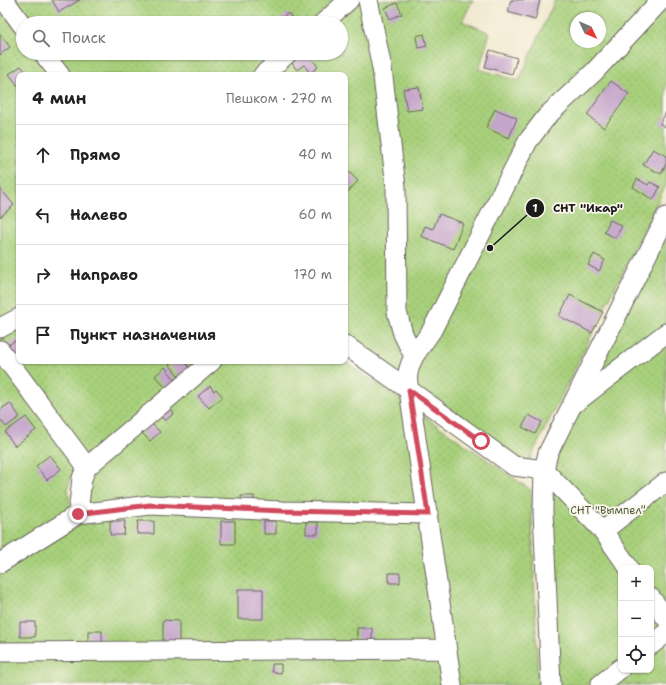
<!DOCTYPE html>
<html lang="ru">
<meta charset="utf-8">
<style>
:root{--surface:#fff;--page:#f2f2f2;--text:#222;--muted:#767676;--line:#e0e0e0}
body{margin:0;font-family:"Shantell Sans",sans-serif;background:var(--page);color:var(--text)}
.controls{position:absolute;right:12px;bottom:12px;display:grid;overflow:hidden;border-radius:8px;box-shadow:0 1px 3px #0004}
.controls button{width:36px;height:36px;display:grid;place-items:center;padding:0;border:0;border-bottom:1px solid var(--line);background:var(--surface);color:var(--text);font:20px sans-serif}
.compass{position:absolute;left:570px;top:12px;width:36px;height:36px;border-radius:50%;background:var(--surface);box-shadow:0 1px 3px #0004;rotate:134deg}
.stop{position:absolute;width:12px;height:12px;margin:-9px;border:3px solid #d1495b;border-radius:50%;background:#fff}
.stop.end{background:#d1495b;border-color:#fff;box-shadow:0 1px 4px #0008}
.list{margin:0;padding:0;list-style:none}
h2{display:flex;justify-content:space-between;align-items:center;height:52px;margin:0;padding:0 16px;font-size:17px}
h2 small{font-size:13px;font-weight:400;color:var(--muted)}
.list li{display:grid;grid-template-columns:26px 1fr auto;gap:12px;align-items:center;box-sizing:border-box;height:60px;padding:0 16px;border-top:1px solid var(--line)}
.list b{display:block;font-size:15px;white-space:nowrap}
.list em{font-size:13px;font-style:normal;color:var(--muted)}
.icon{flex:none;width:22px;height:22px;fill:none;stroke:currentColor;stroke-width:2;stroke-linecap:round;stroke-linejoin:round}
.map{position:relative;flex:none;width:666px;height:685px;overflow:hidden}
.search{position:absolute;background:var(--surface);box-shadow:0 1px 3px #0004;left:16px;top:16px;width:332px;height:44px;display:flex;align-items:center;gap:10px;box-sizing:border-box;padding:0 14px;border-radius:22px;color:var(--muted);font-size:15px}
.panel{position:absolute;background:var(--surface);box-shadow:0 1px 3px #0004;left:16px;top:72px;width:332px;height:292px;border-radius:8px}
.map>svg:first-child{display:block}
</style>
<div class="map">
<svg width="666" height="685" viewBox="0 0 666 685">
<defs>
<pattern id="park-dots" width="8" height="8" patternUnits="userSpaceOnUse"><rect width="8" height="8" fill="#a8d07b"/><path d="M2 2h.1M6 6h.1" fill="none" stroke="#90b26a" stroke-width="1.8" stroke-linecap="round"/></pattern>
</defs>
<rect width="100%" height="100%" fill="#fbf7ec"/>
<filter id="ink" filterUnits="userSpaceOnUse"><feTurbulence type="fractalNoise" baseFrequency=".025" numOctaves="2"/><feDisplacementMap in="SourceGraphic" scale="8" xChannelSelector="R" yChannelSelector="G"/><feConvolveMatrix kernelMatrix="1 2 1 2 8 2 1 2 1" color-interpolation-filters="sRGB"/></filter>
<filter id="wash" filterUnits="userSpaceOnUse"><feTurbulence type="fractalNoise" baseFrequency=".012" numOctaves="4" result="noise"/><feDisplacementMap in="SourceGraphic" scale="16" xChannelSelector="R" yChannelSelector="G"/><feGaussianBlur stdDeviation="0.9" result="paint"/><feColorMatrix in="noise" values="0 0 0 0 0 0 0 0 0 0 0 0 0 0 0 0 0 1.4 0 .05"/><feComposite in="paint" operator="in"/></filter>
<g filter="url(#wash)">
<rect width="100%" height="100%" fill="#f1e8ce"/>
<!-- park -->
<path fill="url(#park-dots)" stroke="#62764c" fill-rule="evenodd" d="M0,0H473L462,21L490,33L479,69L519,81L555,0H666V185L530,459L522,464L345,341V75H19V361H204L72,474L68,488L71,512L0,555ZM576,18H600V42H576ZM23,23H341V53H23Z
M666,231V685H557L549,512L552,466ZM621,568H651V670H621Z
M219,361H344L531,490L538,685H0V572L84,522L85,476Z"/>
<g id="blocks">
<!-- building -->
<path fill="#c5a5cb" d="M52,0H80L59,12Z
M511,0H540L535,20L508,12Z
M397,3L402,14L390,19L385,8Z
M288,13L296,23H281L279,20Z
M0,34L10,47L0,55Z
M424,34L427,46L418,48L416,36Z
M490,50L517,58L512,74L485,67Z
M298,53H308L318,67L310,73L304,65L297,70L289,59Z
M21,66L28,75H19V87L9,74Z
M611,81L629,94L604,128L587,115Z
M419,87L423,109L407,111L403,89Z
M495,109L517,118L509,138L486,128Z
M666,112V127L660,124Z
M653,149L666,156V164L661,174L643,165Z
M346,169L358,181L345,195V170Z
M637,179L648,185L650,182L660,187L653,200L633,187Z
M0,188L14,205L0,217Z
M439,214L463,223L453,249L421,236L425,226L433,229Z
M610,220L622,226L615,238L604,232Z
M594,254L605,260L599,271L588,265Z
M570,295L603,312L592,333L559,316Z
M19,338V357L16,359L7,346Z
M173,361H184L191,369L180,378L169,364Z
M165,367L175,380L166,388L155,376Z
M210,386L214,391L216,389L223,397L209,408L198,396Z
M10,403L20,417L6,427L0,419V410Z
M168,406L174,413L165,421L159,414Z
M529,415L542,422L535,434L522,427Z
M26,417L36,430L15,446L5,432Z
M151,423L160,432L150,441L141,432Z
M50,455L61,469L47,480L36,466Z
M241,496H254V508H242Z
M110,521H125L124,535H110Z
M138,521H154V534H137Z
M221,521H235V544H221Z
M264,521H276V534H264Z
M306,522H318V534H306Z
M389,573H400V583H389Z
M238,589H263V619H238Z
M163,620L179,621V643H163Z
M20,622H35V637H20Z
M357,628H372V640H357Z
M88,631H102V644H88Z
M272,664H281V673L272,672Z"/>
</g>
</g>
<g filter="url(#ink)">
<use href="#blocks" fill-opacity="0" stroke="#67635a" stroke-width="1"/>
<g fill="none" stroke-linecap="round" stroke-linejoin="round">
<!-- minor casing -->
<g stroke="#67635a" stroke-width="21">
<path id="minor" d="M4,0L23,26
M368,0L382,68L396,187L397,312L403,334L414,356C408,369 406,376 409,390L514,466L544,470L603,531L629,568
M323,23L349,0
M43,53L60,75
M263,75L288,53
M0,328L19,318
M345,345L409,390L452,685
M0,350L87,467L82,478L78,514
M414,356L432,330L528,141L548,115L594,72L661,0
M575,403L666,333
M87,467L212,361
M603,531L666,482
M0,563L78,514L150,505L283,511L428,514
M651,598L666,618
M651,645L666,633
M0,652L446,649
M551,685L543,511L544,470L548,453L666,217
M600,685L621,668"/>
</g>
<!-- minor -->
<use href="#minor" stroke="#fff" stroke-width="19"/>
</g>
</g>
<g fill="none" stroke-linecap="round" stroke-linejoin="round" filter="url(#ink)">
<!-- route -->
<path stroke="#d1495b" stroke-width="5" d="M78,514L150,505L283,511L428,514L409,390L481,441"/>
</g>
<g text-anchor="middle" dominant-baseline="central" stroke-width="3.5" stroke-linejoin="round" paint-order="stroke">
<!-- park labels -->
<g font-size="11" fill="#4d5b3d" stroke="#fbf7ec">
<text x="608" y="510">СНТ "Вымпел"</text>
</g>
</g>
<!-- callouts -->
<path fill="none" stroke="#1c1c1c" stroke-width="1.5" d="M490 248L535 208"/>
<g fill="#1c1c1c" stroke="#fbf7ec" stroke-width="1.5">
<circle cx="490" cy="248" r="4"/>
<circle cx="535" cy="208" r="10"/>
</g>
<g font-size="12" text-anchor="middle" font-weight="bold" fill="#fff">
<text x="535" y="212">1</text>
</g>
<g font-size="12" text-anchor="middle" font-weight="bold" fill="#1c1c1c" stroke="#fbf7ec" stroke-width="3.5" stroke-linejoin="round" paint-order="stroke">
<text x="588" y="212">СНТ "Икар"</text>
</g>
</svg>
<div class="controls">
<button>+</button>
<button>−</button>
<button><svg class="icon" aria-label="locate" viewBox="0 0 24 24"><circle cx="12" cy="12" r="6"/><path d="M12 2v4M12 18v4M2 12h4M18 12h4"/></svg></button>
</div>
<svg class="compass" viewBox="-18 -18 36 36"><path d="M0-13l5 13h-10z" fill="#e53935"/><path d="M0 13l5-13h-10z" fill="#767676"/></svg>
<div class="stop" style="left:481px;top:441px"></div>
<div class="stop end" style="left:78px;top:514px"></div>
<div class="search"><svg class="icon" aria-label="search" viewBox="0 0 24 24"><circle cx="10" cy="10" r="6"/><path d="M15 15l6 6"/></svg>Поиск</div>
<section class="panel">
<h2>4 мин<small>Пешком · 270 m</small></h2>
<ul class="list">
<li><svg class="icon" aria-label="ahead" viewBox="0 0 24 24"><path d="M12 20V5M6 11l6-6 6 6"/></svg><div><b>Прямо</b></div><em>40 m</em></li>
<li><svg class="icon" aria-label="left" viewBox="0 0 24 24"><path d="M17 20v-9H6M10 6l-5 5 5 5"/></svg><div><b>Налево</b></div><em>60 m</em></li>
<li><svg class="icon" aria-label="right" viewBox="0 0 24 24"><path d="M7 20v-9h11M14 6l5 5-5 5"/></svg><div><b>Направо</b></div><em>170 m</em></li>
<li><svg class="icon" aria-label="arrive" viewBox="0 0 24 24"><path d="M6 21V4h12l-3 4 3 4H6"/></svg><div><b>Пункт назначения</b></div></li>
</ul>
</section>
</div>
